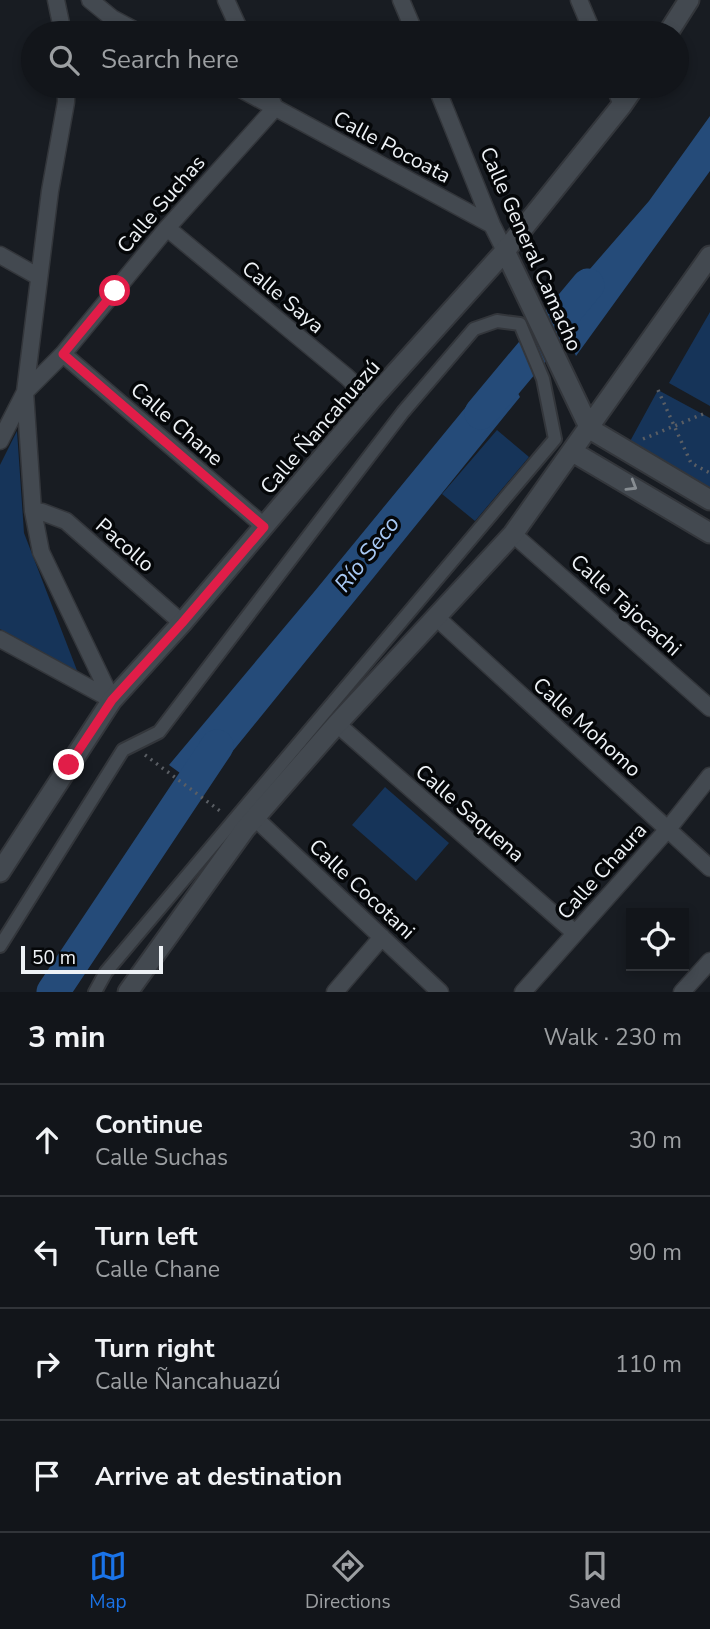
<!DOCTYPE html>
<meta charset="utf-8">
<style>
:root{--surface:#12151a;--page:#1b1e23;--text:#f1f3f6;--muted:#9c9fa2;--line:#313439;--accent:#1a73e8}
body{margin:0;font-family:"Nunito Sans",sans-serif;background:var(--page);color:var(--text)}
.controls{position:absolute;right:21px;bottom:21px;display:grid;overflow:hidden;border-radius:0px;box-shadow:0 4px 10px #0003}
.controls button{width:63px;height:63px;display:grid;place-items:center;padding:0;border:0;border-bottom:2px solid var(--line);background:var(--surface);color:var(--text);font:35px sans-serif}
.scale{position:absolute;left:21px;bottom:18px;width:142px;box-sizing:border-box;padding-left:7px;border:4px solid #eef2f6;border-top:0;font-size:19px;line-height:24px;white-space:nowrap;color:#eef2f6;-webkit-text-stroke:5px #050709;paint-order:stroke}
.stop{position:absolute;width:21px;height:21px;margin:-16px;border:5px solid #e11d48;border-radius:50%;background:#fff}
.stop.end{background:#e11d48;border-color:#fff;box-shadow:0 2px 7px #0008}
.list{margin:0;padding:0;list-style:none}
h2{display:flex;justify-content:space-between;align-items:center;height:91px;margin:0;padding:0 28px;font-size:30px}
h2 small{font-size:23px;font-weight:400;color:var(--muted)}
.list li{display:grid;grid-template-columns:46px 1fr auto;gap:21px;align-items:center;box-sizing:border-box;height:112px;padding:0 28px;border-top:2px solid var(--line)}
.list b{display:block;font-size:26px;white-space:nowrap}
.list p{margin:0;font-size:23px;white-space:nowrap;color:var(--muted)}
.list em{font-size:23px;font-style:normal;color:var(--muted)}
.icon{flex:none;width:38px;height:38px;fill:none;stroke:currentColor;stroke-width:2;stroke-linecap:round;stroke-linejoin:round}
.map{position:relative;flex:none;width:710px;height:992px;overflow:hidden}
.search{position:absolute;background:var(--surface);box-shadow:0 4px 10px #0003;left:21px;right:21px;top:21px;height:77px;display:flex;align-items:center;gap:18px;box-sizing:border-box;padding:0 24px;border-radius:38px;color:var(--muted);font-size:26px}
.sheet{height:539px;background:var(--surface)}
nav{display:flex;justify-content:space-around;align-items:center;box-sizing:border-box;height:98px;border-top:2px solid var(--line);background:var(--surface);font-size:19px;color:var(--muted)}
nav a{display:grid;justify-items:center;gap:4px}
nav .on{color:var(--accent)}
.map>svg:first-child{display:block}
</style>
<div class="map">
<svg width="710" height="992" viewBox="0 0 710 992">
<rect width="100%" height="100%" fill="#181c22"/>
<!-- green -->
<path fill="#163459" d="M710,312V406L669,383Z
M658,390L710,418V490L628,445Z
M497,430L529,457L475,521L442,494Z
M17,431L24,533L78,673L0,629V465Z
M385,787L449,843L416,881L352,825Z"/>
<!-- water -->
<path fill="#254b79" d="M710,116V171L576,356L556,308L649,201Z
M502,363L520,397L202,789L169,765L314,592Z"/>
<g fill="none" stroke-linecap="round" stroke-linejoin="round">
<!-- river -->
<path stroke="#254b79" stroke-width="33" d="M481,413L588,285
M53,992L217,746"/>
<!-- pedestrian casing -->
<g stroke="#33363b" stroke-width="16">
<path id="pedestrian" d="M0,946L123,750L159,732L403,412L474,329L497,321L520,324L543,379L555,439L106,972L95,992"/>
</g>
<!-- minor casing -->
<g stroke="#33363b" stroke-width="19">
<path id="minor" d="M56,0L63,33
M90,0L112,18L140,33
M226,0L241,33
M401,0L415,33
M579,0L593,33
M66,86V102L50,191L25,392L33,511L41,552L112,700
M235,86L492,225
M436,86L492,225L505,251
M614,86L622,105
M167,228L347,377L371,400
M0,255L39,277
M63,354L264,526
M0,441L25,392L63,354L167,228L275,108L265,86
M33,511L42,512L66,521L182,623
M513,534L710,708
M437,618L710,868
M0,639L112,700
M337,724L575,933
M255,818L440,992
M335,992L382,937
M523,992L668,829L710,776
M682,992L710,961"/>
</g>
<!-- tertiary casing -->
<g stroke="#33363b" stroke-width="23">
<path id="tertiary" d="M668,33L689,0
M505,251L590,429
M590,429L710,500
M573,452L710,533
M0,872L112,700L182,623L371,400L505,251L622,105L635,86
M128,992L245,829L337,724L513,534L710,256"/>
</g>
<!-- path -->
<path stroke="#5a5e64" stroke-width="3.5" stroke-dasharray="2 5" stroke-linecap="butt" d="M658,390L691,463L710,473
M643,439L703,414
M145,755L220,811"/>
<!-- pedestrian -->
<use href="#pedestrian" stroke="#434950" stroke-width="12"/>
<!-- minor -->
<use href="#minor" stroke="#434950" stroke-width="16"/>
<!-- tertiary -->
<use href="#tertiary" stroke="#434950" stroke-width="19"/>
</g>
<!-- one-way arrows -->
<defs><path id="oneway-chevron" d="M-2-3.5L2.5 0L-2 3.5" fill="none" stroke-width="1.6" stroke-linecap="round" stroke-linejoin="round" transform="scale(1.75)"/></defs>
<use stroke="#878d92" href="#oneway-chevron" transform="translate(632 486) rotate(31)"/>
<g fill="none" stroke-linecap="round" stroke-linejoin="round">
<!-- route -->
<path stroke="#e11d48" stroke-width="9" d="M69,765L112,700L182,623L264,527L63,354L115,291"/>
</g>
<g text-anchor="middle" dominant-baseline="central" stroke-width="7" stroke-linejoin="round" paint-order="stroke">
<!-- street labels -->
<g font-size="21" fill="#eef2f6" stroke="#050709">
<text transform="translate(392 147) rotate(28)">Calle Pocoata</text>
<text transform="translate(161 204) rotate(-49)">Calle Suchas</text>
<text transform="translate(531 249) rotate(66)">Calle General Camacho</text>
<text transform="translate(283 297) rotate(40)">Calle Saya</text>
<text transform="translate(177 424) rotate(41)">Calle Chane</text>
<text transform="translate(320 427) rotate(-49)">Calle Ñancahuazú</text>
<text transform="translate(125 545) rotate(41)">Pacollo</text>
<text transform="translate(626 605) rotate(42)">Calle Tajocachi</text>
<text transform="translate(587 727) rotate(42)">Calle Mohomo</text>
<text transform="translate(470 813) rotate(41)">Calle Saquena</text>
<text transform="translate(602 871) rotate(-48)">Calle Chaura</text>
<text transform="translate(362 889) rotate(43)">Calle Cocotani</text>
</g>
<!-- water labels -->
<g font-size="23" font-style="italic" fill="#a8c9f5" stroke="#050709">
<text transform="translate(367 554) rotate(-52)">Río Seco</text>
</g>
</g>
</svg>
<div class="controls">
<button><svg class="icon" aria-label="locate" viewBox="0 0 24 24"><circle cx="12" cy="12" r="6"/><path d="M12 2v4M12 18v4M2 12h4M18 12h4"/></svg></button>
</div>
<div class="scale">50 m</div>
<div class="stop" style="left:115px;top:291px"></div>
<div class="stop end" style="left:69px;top:765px"></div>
<div class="search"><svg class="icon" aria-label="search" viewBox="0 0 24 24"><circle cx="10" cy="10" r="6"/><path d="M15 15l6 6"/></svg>Search here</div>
</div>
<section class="sheet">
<h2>3 min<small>Walk · 230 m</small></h2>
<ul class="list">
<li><svg class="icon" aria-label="ahead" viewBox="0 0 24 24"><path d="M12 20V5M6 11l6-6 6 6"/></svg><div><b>Continue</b><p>Calle Suchas</p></div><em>30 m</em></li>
<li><svg class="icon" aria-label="left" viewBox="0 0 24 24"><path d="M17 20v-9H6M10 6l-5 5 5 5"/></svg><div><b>Turn left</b><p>Calle Chane</p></div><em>90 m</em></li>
<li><svg class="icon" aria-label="right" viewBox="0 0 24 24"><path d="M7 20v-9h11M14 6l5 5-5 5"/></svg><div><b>Turn right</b><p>Calle Ñancahuazú</p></div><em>110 m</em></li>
<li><svg class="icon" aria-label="arrive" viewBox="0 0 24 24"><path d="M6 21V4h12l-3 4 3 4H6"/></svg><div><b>Arrive at destination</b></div></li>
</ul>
</section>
<nav>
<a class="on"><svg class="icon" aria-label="map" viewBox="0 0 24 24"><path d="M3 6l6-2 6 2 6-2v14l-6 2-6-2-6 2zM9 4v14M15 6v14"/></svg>Map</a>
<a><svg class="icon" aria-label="directions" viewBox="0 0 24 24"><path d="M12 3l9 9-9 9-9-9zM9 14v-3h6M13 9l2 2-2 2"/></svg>Directions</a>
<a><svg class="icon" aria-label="saved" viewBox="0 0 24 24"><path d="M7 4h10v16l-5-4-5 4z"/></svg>Saved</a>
</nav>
